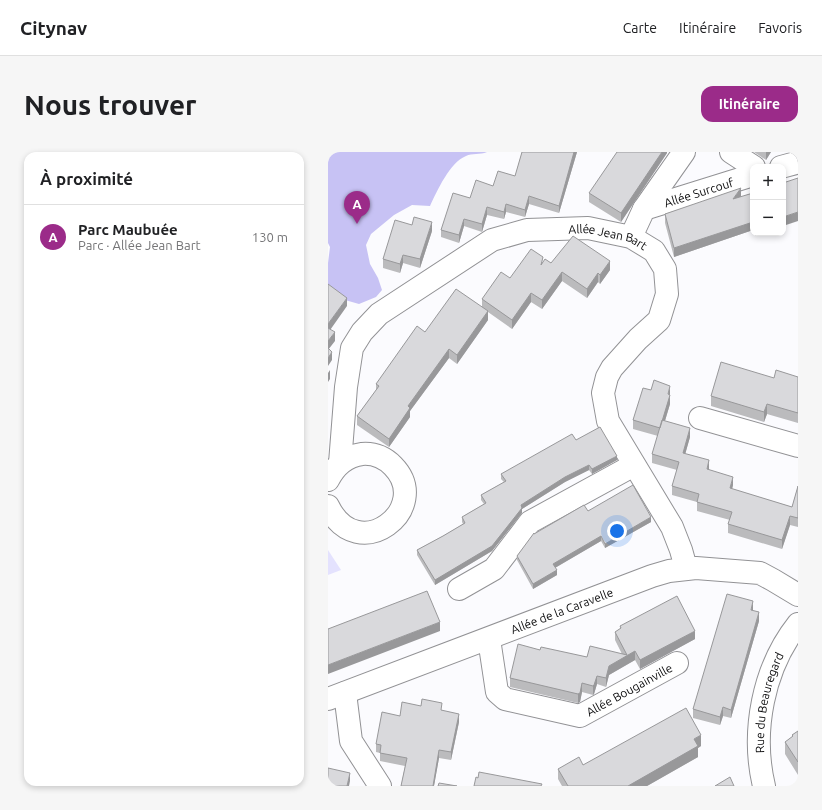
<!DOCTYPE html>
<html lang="fr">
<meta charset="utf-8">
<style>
:root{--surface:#fff;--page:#f6f6f6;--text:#202124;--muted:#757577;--line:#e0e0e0;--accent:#9b2b89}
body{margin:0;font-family:Ubuntu,sans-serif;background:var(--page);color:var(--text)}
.controls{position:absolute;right:12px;top:12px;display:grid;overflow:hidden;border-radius:8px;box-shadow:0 2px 6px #0003}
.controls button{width:36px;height:36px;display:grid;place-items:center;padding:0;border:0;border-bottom:1px solid var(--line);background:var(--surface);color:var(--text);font:20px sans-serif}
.you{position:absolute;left:289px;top:379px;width:14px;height:14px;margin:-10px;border:3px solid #fff;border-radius:50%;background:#1a73e8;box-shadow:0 0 0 6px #1a73e833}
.badge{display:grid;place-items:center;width:26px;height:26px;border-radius:50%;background:var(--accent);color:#fff;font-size:13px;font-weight:700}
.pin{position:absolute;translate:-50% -33px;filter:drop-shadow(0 1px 2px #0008)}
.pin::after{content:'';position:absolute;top:21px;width:14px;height:12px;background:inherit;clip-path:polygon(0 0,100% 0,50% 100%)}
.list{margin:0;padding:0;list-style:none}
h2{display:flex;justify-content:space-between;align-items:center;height:52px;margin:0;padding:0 16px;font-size:17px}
h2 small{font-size:13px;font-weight:400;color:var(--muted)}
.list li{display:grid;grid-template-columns:26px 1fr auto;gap:12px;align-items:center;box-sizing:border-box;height:64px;padding:0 16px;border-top:1px solid var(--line)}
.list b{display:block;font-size:15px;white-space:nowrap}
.list p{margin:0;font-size:13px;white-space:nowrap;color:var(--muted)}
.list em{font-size:13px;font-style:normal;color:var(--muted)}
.map{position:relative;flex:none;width:470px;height:634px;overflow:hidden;border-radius:12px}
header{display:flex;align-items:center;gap:24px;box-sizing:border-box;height:56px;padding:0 20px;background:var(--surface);border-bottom:1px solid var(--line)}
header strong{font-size:19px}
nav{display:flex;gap:22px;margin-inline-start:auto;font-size:14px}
.intro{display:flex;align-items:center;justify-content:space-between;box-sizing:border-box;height:96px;padding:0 24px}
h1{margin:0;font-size:28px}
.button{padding:10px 18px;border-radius:12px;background:var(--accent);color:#fff;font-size:14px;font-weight:700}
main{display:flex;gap:24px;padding:0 24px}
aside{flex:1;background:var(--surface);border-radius:12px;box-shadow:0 2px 6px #0003}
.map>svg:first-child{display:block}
</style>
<header>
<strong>Citynav</strong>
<nav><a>Carte</a><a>Itinéraire</a><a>Favoris</a></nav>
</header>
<div class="intro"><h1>Nous trouver</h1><a class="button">Itinéraire</a></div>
<main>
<aside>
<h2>À proximité<small></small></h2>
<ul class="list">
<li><span class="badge">A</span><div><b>Parc Maubuée</b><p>Parc · Allée Jean Bart</p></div><em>130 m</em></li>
</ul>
</aside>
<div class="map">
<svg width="470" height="634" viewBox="0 0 470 634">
<rect width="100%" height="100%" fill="#fbfbfe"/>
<!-- green -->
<path fill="#e4e2fe" d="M0,398L13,418L0,423Z"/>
<!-- forest -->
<path fill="#c7c2f4" d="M0,0H159C152,3 144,1 138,4C122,10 109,39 102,54L84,53L66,63L43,82L38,93L42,112L50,126L54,138L48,145L31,152L17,148L0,134V111L2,95L0,91Z"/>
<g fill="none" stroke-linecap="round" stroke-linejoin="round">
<!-- minor casing -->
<g stroke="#929295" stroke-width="24">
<g id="minor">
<path d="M403,0L426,15"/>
<path d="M453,15L468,11"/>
<path d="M316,57L356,0"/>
<path id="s1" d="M303,85L316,57L425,23"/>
<path d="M372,266L470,294"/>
<path id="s2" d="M12,311L18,235L24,196L34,180L51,162L164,88L199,78L260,76L303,85L326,99L337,117L339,142L331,168L310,187L284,216L279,225L275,241L280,269L344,375L353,398L358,416"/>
<path d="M0,328C7,314 18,304 34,302C46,301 57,306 65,314C106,356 30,416 0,354"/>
<path d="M131,437L166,417L202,370L306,313"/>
<path id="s3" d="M161,487L169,540L177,547L252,564L349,511"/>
<path d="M17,541L23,589L52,634"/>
<path id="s4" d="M0,547L324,424L341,419L368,416L432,421L445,428L470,443"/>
<path id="s5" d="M436,634C423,580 435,516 470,472"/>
</g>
</g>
<!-- minor -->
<use href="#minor" stroke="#fff" stroke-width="22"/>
</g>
<!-- wall -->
<path fill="#bbbbbd" d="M194,0H249L231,61L201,52L197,65L178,60L176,67L159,63L154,80L136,74L131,91L113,85V78L142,46L165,34L187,24Z
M339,0V1L293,70L261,50V41Z
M426,0H443L438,8Z
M425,41V80V78L346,105L337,71V62L413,45Z
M104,79L92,116L75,111L72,121L55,116V107Z
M215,110L223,111L282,118L272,132L270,130L259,146L234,129L214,157L203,150L184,177L160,160V168L129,212L121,206L82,259V265L61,295L29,273V264L48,239V232L97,180L154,155V147L182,126Z
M470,225V271L439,262L436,270L383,254V244L446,226Z
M323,238L342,242V252L337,269L362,285L357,302L405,333L404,337L464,355L470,334V375L462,373L454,397L400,381V372L402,368L369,359V350L344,343V334L349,318L324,311V302L330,284L305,277V268Z
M248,288L289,308L264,322L261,318L237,330L194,357V361L164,399L107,433L89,403V398L115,384L135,372L134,370V365L156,352L153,348V343L176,330L173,327V322Z
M260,359L323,370L277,396L273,389L227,416L229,423L205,437L189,408V404L206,382Z
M425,458L431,469L403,566L395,564L392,573L365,566V557Z
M292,474L367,487L312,517L307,508L281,523L278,535L269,532L266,542L265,543L254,540L252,550L250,551L182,535V526L212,498L259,505L294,502L287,488V480L292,477Z
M114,558L131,570L123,608L111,606L106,634H73L77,614L52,609V601L48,600V592L72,564Z
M470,579V623L457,602V590L464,585V583Z
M373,594L370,596V605L319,634H234L230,627V617L255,613Z"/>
<!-- shaded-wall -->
<path fill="#98989a" d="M246,0H249L231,61V54Z
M334,0H339V1L293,70V61Z
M438,0H443L438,8Z
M413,36V45L405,47Z
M201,44V52L197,65V58Z
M178,52V60L176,67V60Z
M159,55V63L154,80V72Z
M470,60V69L455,74V65Z
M136,67V74L131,91V83Z
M104,70V79L92,116V107Z
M425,70V78L346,105V96Z
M427,81H435L427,84Z
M75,103V111L72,121V112Z
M282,109V118L272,132V123Z
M234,120V129L214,157V148Z
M270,121V130L259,146V137Z
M203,141V150L184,177V168Z
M19,146V154L0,181V172Z
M160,159V168L129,212V203Z
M7,180V189L0,198V189Z
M121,197V206L82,259V265L61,295V287L80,254Z
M4,200V208L0,214V206Z
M2,218V227L0,230V221Z
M342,234V252L332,285V276Z
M439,252V262L436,270V260Z
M362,276V285L355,310V301Z
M289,304V308L264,322V317Z
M381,308V317L379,326V317Z
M261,313V318L237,330L194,357V361L164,399L107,433V428L193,353L237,325Z
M405,325V333L402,345V336Z
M462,364V373L454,397V388Z
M323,365V370L277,396V392Z
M273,384V389L225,417V412Z
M229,418V423L205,437V432Z
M425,449V458L423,467V458Z
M431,460V469L403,566V558Z
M112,470V479L0,522V513Z
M367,479V487L312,517V508Z
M307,499V508L281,523L278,535V526L281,514Z
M269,524V532L266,542L265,543V534Z
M254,531V540L252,550L250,551V542Z
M395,555V564L392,573V565Z
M131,562V570L123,608V600Z
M373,583V594L370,596V605L319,634H300L366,587Z
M111,598V606L106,634H105Z
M22,621V629L21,634H19Z"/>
<!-- building -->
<path fill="#d9d9dc" stroke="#98989a" d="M194,0H246L231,54L201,44L197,58L178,52L176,60L159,55L154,72L136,67L131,83L113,78L125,41L142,46L148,28L165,34L170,19L187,24Z
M289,0H334L293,61L261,41Z
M470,26V60L455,65V31Z
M413,36L405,47L425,41V71V70L346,96L337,62Z
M86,65L104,70L92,107L75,103L72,112L55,107L67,68L84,73Z
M245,84L282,109L272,123L270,121L259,137L234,120L214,148L203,141L184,168L154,147L173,120L182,126L203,97L215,105L213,113L217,107L223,111Z
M0,132L19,146L0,172Z
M128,137L160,159L129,203L121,197L80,254L82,256L61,287L29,264L51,234L48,232L89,174L97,180Z
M0,176L7,180L0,189Z
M0,196L4,200L0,206Z
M393,210L446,226L448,218L470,225V261L439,252L436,260L383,244Z
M326,228L342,234L340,242L342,243L332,276L305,268L315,236L323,238Z
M334,268L362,276L355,301L381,308L379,317L405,325L402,336L464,355L470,334V366L462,364L454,388L400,372L404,360L369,350L371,342L344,334L351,310L324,302Z
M272,275L289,304L264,317L261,313L237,325L193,353L194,356L164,394L107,428L89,398L115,384L137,371L134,365L158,351L153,343L178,329L173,322L244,282L248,288Z
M305,333L323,365L277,392L273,384L225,412L229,418L205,432L189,404L206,381V382L256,353L260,359Z
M99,439L112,470L0,513V477Z
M399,442L425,449L423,458L431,460L403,558L395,555L392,565L365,557Z
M349,444L367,479L312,508L307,499L281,514L278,526L269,524L266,533L265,534L254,531L252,541L250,542L182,526L190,492L212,498L213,495L259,505L262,494L299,503L287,480L293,476L292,474Z
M94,547L114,551L113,558L131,562L123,600L111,598L105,634H73L79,606L52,601L53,593L48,592L54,560L72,564L74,550L93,554Z
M358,556L373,583L366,587L370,594L300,634H240L230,617L251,605L255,613Z
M470,579V610L457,590L465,584L464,583Z
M0,616L22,621L19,634H0Z
M151,620L214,632L213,634H146L148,625L150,626Z
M402,625L406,634H387Z
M111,631L129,634H110Z"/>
<g text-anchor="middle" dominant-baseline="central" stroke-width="4" stroke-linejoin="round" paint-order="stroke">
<!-- street labels -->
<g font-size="12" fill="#0b0b0c" stroke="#fbfbfe">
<text stroke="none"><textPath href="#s1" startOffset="88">Allée Surcouf</textPath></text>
<text stroke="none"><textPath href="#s2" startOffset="413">Allée Jean Bart</textPath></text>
<text stroke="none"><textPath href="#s4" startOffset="250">Allée de la Caravelle</textPath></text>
<text stroke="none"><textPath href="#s3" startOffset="197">Allée Bougainville</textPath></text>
<text stroke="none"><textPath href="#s5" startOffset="85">Rue du Beauregard</textPath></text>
</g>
</g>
</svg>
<div class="controls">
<button>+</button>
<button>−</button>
</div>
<div class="you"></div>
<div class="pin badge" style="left:29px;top:72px">A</div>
</div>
</main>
